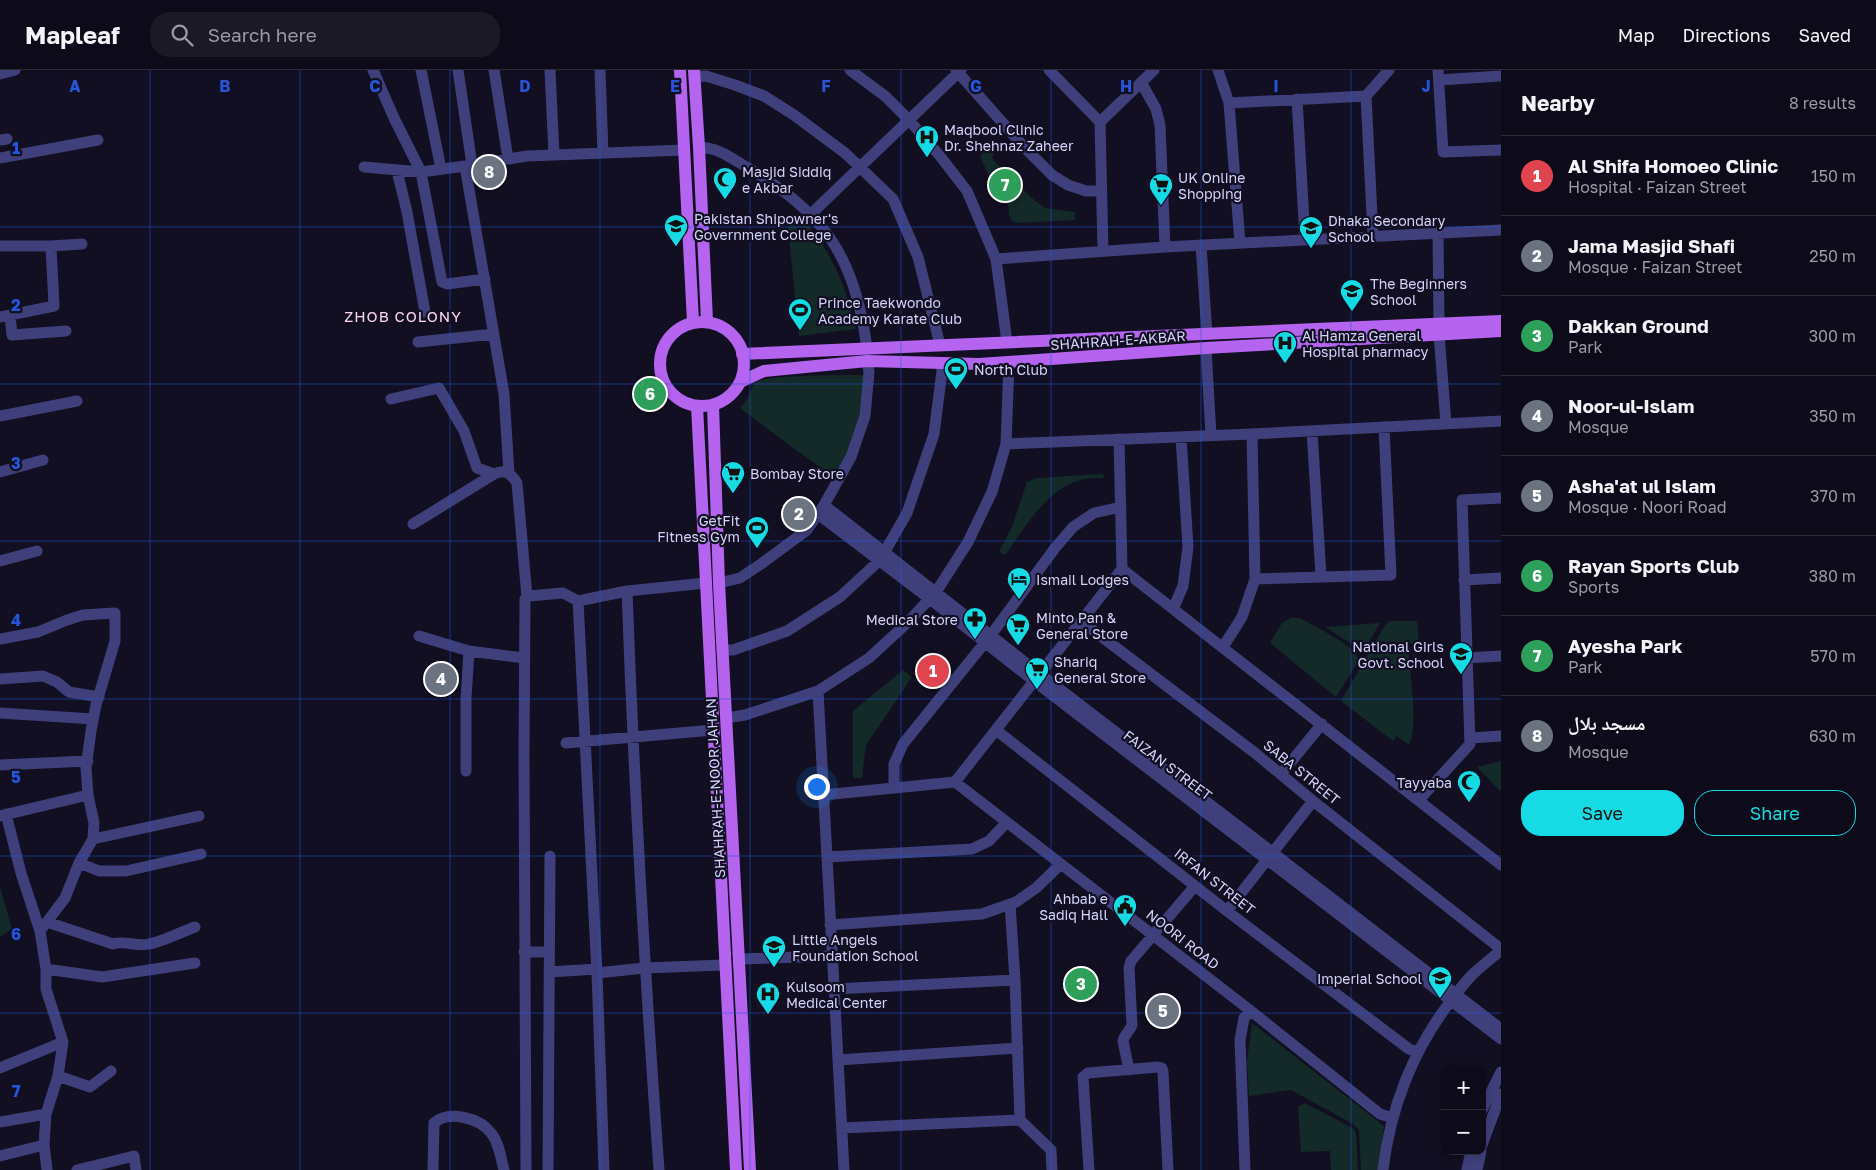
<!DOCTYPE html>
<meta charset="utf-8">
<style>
:root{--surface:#0d0b19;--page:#1b1926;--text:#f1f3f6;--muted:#9a9ba2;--line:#2d2b38;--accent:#16dbe4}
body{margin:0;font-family:"Golos Text","Noto Naskh Arabic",sans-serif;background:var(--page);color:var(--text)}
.controls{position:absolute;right:15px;bottom:15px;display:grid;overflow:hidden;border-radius:10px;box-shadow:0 2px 8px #0003}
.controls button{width:45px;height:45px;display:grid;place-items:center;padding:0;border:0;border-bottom:1px solid var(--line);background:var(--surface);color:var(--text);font:25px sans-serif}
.you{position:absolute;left:816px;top:716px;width:18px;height:18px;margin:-12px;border:4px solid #fff;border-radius:50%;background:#1a73e8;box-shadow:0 0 0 8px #1a73e833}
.badge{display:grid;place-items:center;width:32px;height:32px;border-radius:50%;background:var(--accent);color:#fff;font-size:16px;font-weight:700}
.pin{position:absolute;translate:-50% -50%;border:2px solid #fff;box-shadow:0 1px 5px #0006}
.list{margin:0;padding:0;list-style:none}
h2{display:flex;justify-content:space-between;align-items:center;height:65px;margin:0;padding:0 20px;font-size:21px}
h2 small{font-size:16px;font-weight:400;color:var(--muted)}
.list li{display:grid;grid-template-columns:32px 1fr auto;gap:15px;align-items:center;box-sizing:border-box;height:80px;padding:0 20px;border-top:1px solid var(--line)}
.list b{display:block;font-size:19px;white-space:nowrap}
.list p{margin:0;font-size:16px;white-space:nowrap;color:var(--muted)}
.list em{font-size:16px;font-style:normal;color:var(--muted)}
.actions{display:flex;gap:10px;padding:15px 20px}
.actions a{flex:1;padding:11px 0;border:1px solid var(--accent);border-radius:20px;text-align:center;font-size:18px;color:var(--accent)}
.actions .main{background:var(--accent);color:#111}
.icon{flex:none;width:28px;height:28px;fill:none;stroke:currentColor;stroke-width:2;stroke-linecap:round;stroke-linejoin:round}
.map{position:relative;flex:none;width:1501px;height:1100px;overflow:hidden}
header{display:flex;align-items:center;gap:30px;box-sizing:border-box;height:70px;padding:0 25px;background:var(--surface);border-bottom:1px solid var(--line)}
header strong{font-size:24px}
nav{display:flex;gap:28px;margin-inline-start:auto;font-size:18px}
.search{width:350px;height:45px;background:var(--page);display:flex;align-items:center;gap:12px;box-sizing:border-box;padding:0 18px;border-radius:20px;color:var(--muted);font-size:19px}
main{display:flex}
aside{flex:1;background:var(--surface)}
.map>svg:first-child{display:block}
</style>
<header>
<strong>Mapleaf</strong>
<div class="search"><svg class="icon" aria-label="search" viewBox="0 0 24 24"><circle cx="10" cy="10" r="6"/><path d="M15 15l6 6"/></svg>Search here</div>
<nav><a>Map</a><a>Directions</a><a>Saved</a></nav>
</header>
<main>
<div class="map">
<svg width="1501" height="1100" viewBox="0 0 1501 1100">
<rect width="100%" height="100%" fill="#110f21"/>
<!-- green -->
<path fill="#132a28" d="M987,76L994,84L992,86L994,91L1033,129L1045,138L1075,142V150L1018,153L1012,151L1009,145L1008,135L996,120L980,87Z
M798,144C832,180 844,212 856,259L799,266L788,157Z
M865,305L859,355L837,408L797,381L740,338C743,334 747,330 749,325C751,321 752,315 756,312C765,305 848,305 865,305Z
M1103,404L1104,408C1095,408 1085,408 1077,411C1046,421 1023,460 1005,485L999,482L1012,457L1027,412L1037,408Z
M1291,548H1300C1315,557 1354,574 1359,590L1336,627L1270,573L1282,553Z
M1390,551H1417L1419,573L1408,574C1409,598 1419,656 1409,675L1397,666L1393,671L1341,631L1385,555Z
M1380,553L1365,579H1360L1325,557Z
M903,600L912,607L866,675L862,708H853V641Z
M1501,691V722L1477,697Z
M0,817L12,859L0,867Z
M1252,953L1384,1056L1378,1100H1361L1359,1060L1353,1054L1291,1020L1249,1026L1247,992Z
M1305,1033L1354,1059L1356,1063L1358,1100H1331L1330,1081L1301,1082L1298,1037Z"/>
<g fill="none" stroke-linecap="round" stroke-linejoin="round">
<!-- minor -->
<path stroke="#3f407b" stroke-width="11" d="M373,0L394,48L421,102L442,212L447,214L485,209
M421,0L441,99
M458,0L472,95
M494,0L508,89
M550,0L554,85
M600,0L603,83
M850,0L885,26L909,50L940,86L967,121L996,189L1007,272
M956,0L1025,78L1052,105L1068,115L1086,121H1101
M1049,0L1100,52L1103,181
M1218,0L1229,33L1240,173
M1438,0L1443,82L1501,80
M0,4L15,0
M694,7L706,6L735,15L764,26L794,45L845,83L893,129L918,187L940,275
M1439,10L1501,6
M1141,12L1156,39L1160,55L1165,177
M1297,29L1305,169
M1229,33L1366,26
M1100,52L1154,0
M0,70L7,69
M699,77C719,78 731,88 748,98C826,143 856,190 867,279
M0,88L98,70
M465,96L504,324L509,403
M364,97L421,102L472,95L527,86L684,80
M397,101L407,142L425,242
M811,144L961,0
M1438,163L1439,253
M1373,166L1366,26L1389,0
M1201,175L1207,264
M0,176H51L82,174
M996,189L1165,177L1501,160
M10,245L12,265L66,261
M0,247L54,236L51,176
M1439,264L1446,354
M418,272L494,264
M1206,278L1211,366
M391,329L439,318L464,361L477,398L494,404
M0,346L77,331
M1312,361L1321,506
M1006,374L1252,364L1501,351
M0,402L43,390
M824,435L1040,604L1272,782L1501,959
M818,444L930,529L1034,611L1501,969
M413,454L494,404C505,399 511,403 517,413L527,527
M0,491L37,481
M1122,499L1501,795
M1255,509L1391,505L1384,357
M1464,510L1501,508
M719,513L740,508L761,494L807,460L824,435L851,387L865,346L869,302L867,291
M627,521C634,714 645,907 659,1100
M578,531L597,903L604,1100
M1173,539L1183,516L1188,477L1181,367
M1081,551L1255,683L1313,731L1501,879
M419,566L469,581L524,588
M0,569L38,562L67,550L83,545L115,543V571L96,635L91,661L86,698L88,725L94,753L93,769L79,793L65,828L40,861
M1223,577L1242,547L1255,509L1252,364
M722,580H733L787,561L840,527L880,490L907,443L934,364L943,293
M1466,588L1501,586
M0,609L43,606L57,612L69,622L99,627
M818,621L844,1100
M0,643L93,649
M726,648L745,645L818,621L869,588L906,554L936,522L968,472L992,422L1006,374L1009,292
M996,660L1227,841L1409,979L1418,982
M1470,668L1501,666
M566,673L713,660
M0,695L88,691
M466,701V628L469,581
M1281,704L1322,654
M955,712L1251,941L1380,1044L1393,1048
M894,718V694L903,674L991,565L1055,478L1073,457L1094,443L1121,437
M823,725L955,712L1122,499L1119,369
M1419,730L1470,674L1462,430L1501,428
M6,744L21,803L40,861L46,899V919L63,972L58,1006L46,1044L44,1075L47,1100
M0,746L88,725
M93,769L199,746
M827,787L972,779L989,771L1007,752
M79,793L99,801H126L201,784
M1010,834L1015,910L1020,1050L1051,1080L1052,1100
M1227,841L1313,731
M47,852L113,874C124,870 137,877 149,874C162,872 181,862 195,857
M830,855L982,844L1016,832L1036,818L1061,794
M524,882H549
M739,889L832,886
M46,899L102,907L195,893
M549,902L597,899
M597,903L644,898L724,895
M834,919L1015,910
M838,990L1018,978
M0,998L63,972
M1129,1000L1123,971C1124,965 1130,961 1132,955L1129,898L1131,891L1195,816
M58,1006L90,1017L111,1001
M1482,1040L1501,1002
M0,1052L46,1044
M842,1058L1020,1050
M1482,1075L1501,1024
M0,1086L44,1075
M77,1100L134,1086L136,1100
M433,1100L434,1053C449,1040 480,1048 491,1063C499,1072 501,1089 504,1100
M526,1100L524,684L525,529L529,526L563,523L578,531L627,521L706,513
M548,1100L550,786
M1089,1100L1083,1007L1088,1003L1158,997L1162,998L1163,1002L1168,1100
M1245,1100L1240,970L1244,948L1251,941
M1383,1100C1390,1039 1413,980 1450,932C1457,923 1464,913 1472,905C1481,896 1491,889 1501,880
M1467,1100L1471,1081
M1477,1100L1481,1081"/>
<!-- major -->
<path stroke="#b564f0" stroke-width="12" d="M680,0L693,252
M694,0L699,77L707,251
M660 294a42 42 0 1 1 84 0a42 42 0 1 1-84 0Z
M742,284L1501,251
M740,312L764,301L867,291L979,294L1206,278L1501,261
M713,335L719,513L750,1100
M697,336L736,1100"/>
</g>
<!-- grid -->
<path fill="none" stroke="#2655da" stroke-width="1" stroke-opacity="0.55" d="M150,0V1100M300,0V1100M450,0V1100M600,0V1100M750,0V1100M901,0V1100M1051,0V1100M1201,0V1100M1351,0V1100M0,157H1501M0,314H1501M0,471H1501M0,629H1501M0,786H1501M0,943H1501"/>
<!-- icons -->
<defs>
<g id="hospital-pin" transform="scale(1.25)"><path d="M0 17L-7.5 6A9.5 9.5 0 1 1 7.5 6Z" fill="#16dbe4" stroke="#110f21"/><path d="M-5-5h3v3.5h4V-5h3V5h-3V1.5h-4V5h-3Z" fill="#111"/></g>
<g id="mosque-pin" transform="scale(1.25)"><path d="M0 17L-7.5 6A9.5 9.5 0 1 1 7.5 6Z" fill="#16dbe4" stroke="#110f21"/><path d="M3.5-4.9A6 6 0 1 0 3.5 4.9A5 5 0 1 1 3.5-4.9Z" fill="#111"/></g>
<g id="supermarket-pin" transform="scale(1.25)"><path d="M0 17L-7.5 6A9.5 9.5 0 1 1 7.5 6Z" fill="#16dbe4" stroke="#110f21"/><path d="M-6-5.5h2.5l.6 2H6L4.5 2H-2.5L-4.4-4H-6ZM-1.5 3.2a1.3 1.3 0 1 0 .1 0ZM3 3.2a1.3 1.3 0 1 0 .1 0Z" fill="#111"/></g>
<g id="university-pin" transform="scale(1.25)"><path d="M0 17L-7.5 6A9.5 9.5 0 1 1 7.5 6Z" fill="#16dbe4" stroke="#110f21"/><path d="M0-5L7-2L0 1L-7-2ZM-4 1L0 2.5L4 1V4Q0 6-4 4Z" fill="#111"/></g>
<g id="school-pin" transform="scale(1.25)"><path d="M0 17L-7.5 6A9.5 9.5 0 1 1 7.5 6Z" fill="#16dbe4" stroke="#110f21"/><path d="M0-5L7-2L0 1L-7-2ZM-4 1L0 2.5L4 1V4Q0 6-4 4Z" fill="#111"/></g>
<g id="stadium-pin" transform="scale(1.25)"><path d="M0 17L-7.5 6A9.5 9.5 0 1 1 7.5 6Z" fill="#16dbe4" stroke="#110f21"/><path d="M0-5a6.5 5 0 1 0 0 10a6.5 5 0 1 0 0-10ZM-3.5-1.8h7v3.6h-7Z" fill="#111"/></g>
<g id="hotel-pin" transform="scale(1.25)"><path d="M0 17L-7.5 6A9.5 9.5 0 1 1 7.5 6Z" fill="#16dbe4" stroke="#110f21"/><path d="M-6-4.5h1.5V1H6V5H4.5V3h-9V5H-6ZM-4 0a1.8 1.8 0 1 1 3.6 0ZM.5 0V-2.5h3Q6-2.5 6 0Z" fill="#111"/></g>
<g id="pharmacy-pin" transform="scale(1.25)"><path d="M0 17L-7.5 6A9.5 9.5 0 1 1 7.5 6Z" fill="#16dbe4" stroke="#110f21"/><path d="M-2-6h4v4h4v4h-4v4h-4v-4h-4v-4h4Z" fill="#111"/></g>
<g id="civic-pin" transform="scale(1.25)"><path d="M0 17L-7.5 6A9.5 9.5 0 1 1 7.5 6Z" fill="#16dbe4" stroke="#110f21"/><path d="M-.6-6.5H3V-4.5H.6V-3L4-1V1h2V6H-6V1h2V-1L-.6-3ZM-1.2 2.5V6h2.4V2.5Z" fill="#111"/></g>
</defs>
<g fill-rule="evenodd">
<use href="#hospital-pin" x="927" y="67"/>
<use href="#mosque-pin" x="725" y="109"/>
<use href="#supermarket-pin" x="1161" y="115"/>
<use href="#university-pin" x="676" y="156"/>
<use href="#school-pin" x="1311" y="158"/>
<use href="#school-pin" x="1352" y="221"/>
<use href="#stadium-pin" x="800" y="240"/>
<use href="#hospital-pin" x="1285" y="273"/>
<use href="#stadium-pin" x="956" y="299"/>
<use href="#supermarket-pin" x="733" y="403"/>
<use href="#stadium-pin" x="757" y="458"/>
<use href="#hotel-pin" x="1019" y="509"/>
<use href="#pharmacy-pin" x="975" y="549"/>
<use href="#supermarket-pin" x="1018" y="555"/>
<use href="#school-pin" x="1461" y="584"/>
<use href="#supermarket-pin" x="1037" y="599"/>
<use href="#mosque-pin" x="1469" y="712"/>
<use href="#civic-pin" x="1125" y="836"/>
<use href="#school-pin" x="774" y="877"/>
<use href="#school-pin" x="1440" y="908"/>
<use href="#hospital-pin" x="768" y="924"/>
</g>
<g text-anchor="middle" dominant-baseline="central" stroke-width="4.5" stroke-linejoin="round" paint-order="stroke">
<!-- poi labels -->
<g font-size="14" fill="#d5d3fb" stroke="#110f21" text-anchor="start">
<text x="944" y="59">Maqbool Clinic<tspan x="944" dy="16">Dr. Shehnaz Zaheer</tspan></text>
<text x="742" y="101">Masjid Siddiq<tspan x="742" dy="16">e Akbar</tspan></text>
<text x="1178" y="107">UK Online<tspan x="1178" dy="16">Shopping</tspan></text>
<text x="694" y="148">Pakistan Shipowner's<tspan x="694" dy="16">Government College</tspan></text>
<text x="1328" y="150">Dhaka Secondary<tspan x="1328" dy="16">School</tspan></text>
<text x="1370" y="213">The Beginners<tspan x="1370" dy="16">School</tspan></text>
<text x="818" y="232">Prince Taekwondo<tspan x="818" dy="16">Academy Karate Club</tspan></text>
<text x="1302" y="265">Al Hamza General<tspan x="1302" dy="16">Hospital pharmacy</tspan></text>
<text x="974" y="299">North Club</text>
<text x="750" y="403">Bombay Store</text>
<text x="740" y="450" text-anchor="end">GetFit<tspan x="740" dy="16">Fitness Gym</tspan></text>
<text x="1036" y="509">Ismail Lodges</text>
<text x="1036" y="547">Minto Pan &amp;<tspan x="1036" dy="16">General Store</tspan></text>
<text x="958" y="549" text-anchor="end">Medical Store</text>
<text x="1444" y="576" text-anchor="end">National Girls<tspan x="1444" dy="16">Govt. School</tspan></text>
<text x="1054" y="591">Shariq<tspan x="1054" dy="16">General Store</tspan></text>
<text x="1452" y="712" text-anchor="end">Tayyaba</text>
<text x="1108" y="828" text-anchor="end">Ahbab e<tspan x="1108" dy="16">Sadiq Hall</tspan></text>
<text x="792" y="869">Little Angels<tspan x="792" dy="16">Foundation School</tspan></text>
<text x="1422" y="908" text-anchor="end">Imperial School</text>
<text x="786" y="916">Kulsoom<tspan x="786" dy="16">Medical Center</tspan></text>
</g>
<!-- street labels -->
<g font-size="14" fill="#d5d3fb" stroke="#110f21">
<text transform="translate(1118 270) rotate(-4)">SHAHRAH-E-AKBAR</text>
<text transform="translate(1168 695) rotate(37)">FAIZAN STREET</text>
<text transform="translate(1302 702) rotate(39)">SABA STREET</text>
<text transform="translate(715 718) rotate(-93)">SHAHRAH-E-NOOR JAHAN</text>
<text transform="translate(1215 811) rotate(38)">IRFAN STREET</text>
<text transform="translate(1183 869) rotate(38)">NOORI ROAD</text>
</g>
<!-- neighbourhood labels -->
<g font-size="15" letter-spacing="1" fill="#fbd5ef" stroke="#110f21">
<text x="403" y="246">ZHOB COLONY</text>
</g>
</g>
<g font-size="16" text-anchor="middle" font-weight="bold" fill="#2655da" stroke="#110f21" stroke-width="4.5" stroke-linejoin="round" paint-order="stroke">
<text x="75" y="22">A</text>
<text x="225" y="22">B</text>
<text x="375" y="22">C</text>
<text x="525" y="22">D</text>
<text x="675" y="22">E</text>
<text x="826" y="22">F</text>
<text x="976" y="22">G</text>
<text x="1126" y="22">H</text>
<text x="1276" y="22">I</text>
<text x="1426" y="22">J</text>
<text x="16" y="84">1</text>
<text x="16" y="241">2</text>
<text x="16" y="399">3</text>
<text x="16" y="556">4</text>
<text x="16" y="713">5</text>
<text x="16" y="870">6</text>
<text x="16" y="1027">7</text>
</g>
</svg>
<div class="controls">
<button>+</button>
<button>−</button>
</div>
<div class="you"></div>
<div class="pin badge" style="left:933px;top:601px;background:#e0444e">1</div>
<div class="pin badge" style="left:799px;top:444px;background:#6b7280">2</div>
<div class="pin badge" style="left:1081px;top:914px;background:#2e9e5b">3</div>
<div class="pin badge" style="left:441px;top:609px;background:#6b7280">4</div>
<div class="pin badge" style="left:1163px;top:941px;background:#6b7280">5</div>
<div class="pin badge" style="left:650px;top:324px;background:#2e9e5b">6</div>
<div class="pin badge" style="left:1005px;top:115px;background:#2e9e5b">7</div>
<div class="pin badge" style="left:489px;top:102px;background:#6b7280">8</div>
</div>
<aside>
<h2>Nearby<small>8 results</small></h2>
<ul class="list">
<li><span class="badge" style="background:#e0444e">1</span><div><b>Al Shifa Homoeo Clinic</b><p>Hospital · Faizan Street</p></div><em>150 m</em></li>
<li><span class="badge" style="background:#6b7280">2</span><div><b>Jama Masjid Shafi</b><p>Mosque · Faizan Street</p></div><em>250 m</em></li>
<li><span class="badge" style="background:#2e9e5b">3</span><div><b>Dakkan Ground</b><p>Park</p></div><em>300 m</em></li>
<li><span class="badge" style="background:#6b7280">4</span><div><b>Noor-ul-Islam</b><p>Mosque</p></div><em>350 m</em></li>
<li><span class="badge" style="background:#6b7280">5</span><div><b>Asha'at ul Islam</b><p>Mosque · Noori Road</p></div><em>370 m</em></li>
<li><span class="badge" style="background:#2e9e5b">6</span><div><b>Rayan Sports Club</b><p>Sports</p></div><em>380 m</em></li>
<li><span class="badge" style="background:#2e9e5b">7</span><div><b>Ayesha Park</b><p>Park</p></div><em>570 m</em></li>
<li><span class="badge" style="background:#6b7280">8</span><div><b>مسجد بلال</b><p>Mosque</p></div><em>630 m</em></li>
</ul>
<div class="actions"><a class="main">Save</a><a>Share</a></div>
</aside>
</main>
